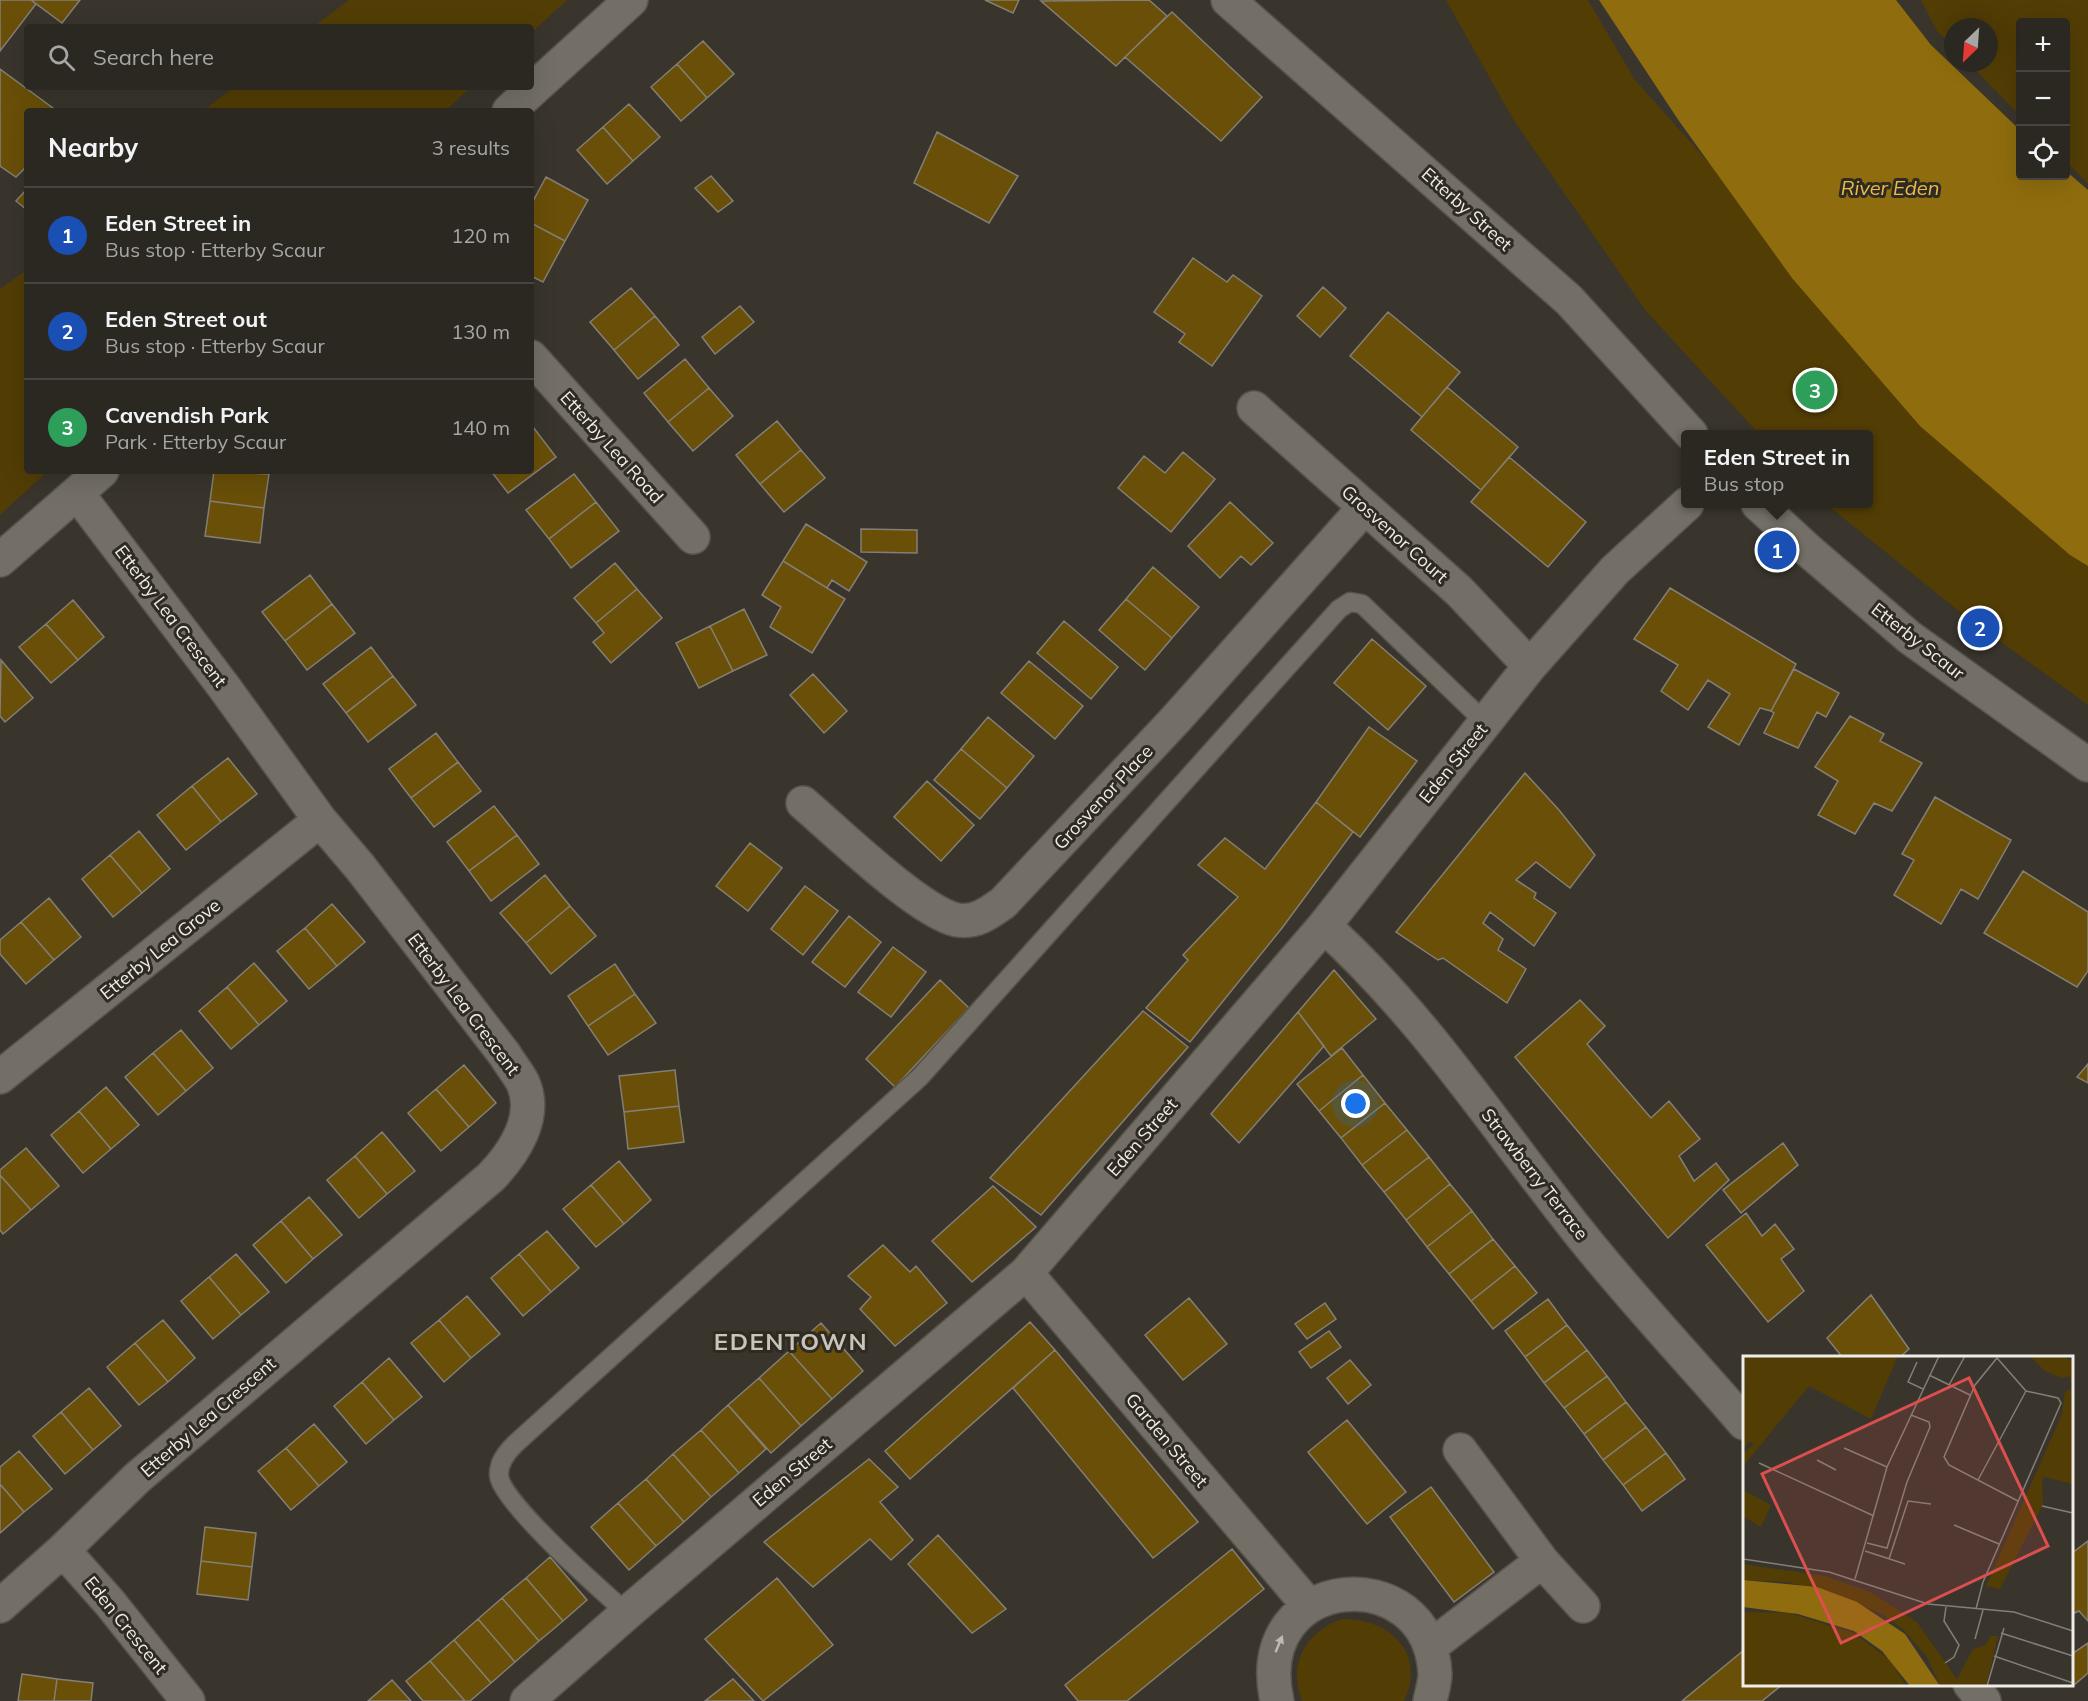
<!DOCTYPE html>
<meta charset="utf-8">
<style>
:root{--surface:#2b2822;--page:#37342f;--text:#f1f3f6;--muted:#a6a6a5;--line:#474440;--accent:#8c9099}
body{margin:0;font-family:Mulish,sans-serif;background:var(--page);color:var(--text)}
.controls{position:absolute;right:18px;top:18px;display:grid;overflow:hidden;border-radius:6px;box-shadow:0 6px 24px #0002}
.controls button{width:54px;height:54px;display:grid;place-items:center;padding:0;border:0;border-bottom:2px solid var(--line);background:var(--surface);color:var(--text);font:30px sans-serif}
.compass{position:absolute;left:1944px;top:18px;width:54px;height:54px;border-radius:50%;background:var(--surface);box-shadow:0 6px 24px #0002;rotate:205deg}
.you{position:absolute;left:1356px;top:1104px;width:21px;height:21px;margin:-15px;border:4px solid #fff;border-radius:50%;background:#1a73e8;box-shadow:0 0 0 9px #1a73e833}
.badge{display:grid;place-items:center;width:39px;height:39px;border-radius:50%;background:var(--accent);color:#fff;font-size:20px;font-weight:700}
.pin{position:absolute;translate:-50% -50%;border:3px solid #fff;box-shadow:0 2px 6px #0006}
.popup{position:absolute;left:1681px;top:430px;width:192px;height:78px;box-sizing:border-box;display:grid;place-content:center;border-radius:6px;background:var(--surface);filter:drop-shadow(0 2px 4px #0005);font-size:20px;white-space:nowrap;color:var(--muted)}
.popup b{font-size:22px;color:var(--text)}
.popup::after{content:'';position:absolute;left:50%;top:100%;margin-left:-12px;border:12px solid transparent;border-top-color:var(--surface)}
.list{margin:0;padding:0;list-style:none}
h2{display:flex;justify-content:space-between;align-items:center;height:78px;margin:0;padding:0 24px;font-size:26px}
h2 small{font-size:20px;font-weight:400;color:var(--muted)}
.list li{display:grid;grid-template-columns:39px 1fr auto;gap:18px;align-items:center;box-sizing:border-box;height:96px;padding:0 24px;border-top:2px solid var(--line)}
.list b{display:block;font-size:22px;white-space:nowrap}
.list p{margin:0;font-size:20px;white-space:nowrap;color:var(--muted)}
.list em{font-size:20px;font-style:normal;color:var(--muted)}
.icon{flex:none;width:33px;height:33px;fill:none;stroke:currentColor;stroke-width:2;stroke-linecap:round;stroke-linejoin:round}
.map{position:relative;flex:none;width:2088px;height:1701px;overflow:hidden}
.search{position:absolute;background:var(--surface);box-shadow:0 6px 24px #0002;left:24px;top:24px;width:510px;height:66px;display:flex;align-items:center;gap:15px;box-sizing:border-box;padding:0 21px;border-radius:6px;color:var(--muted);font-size:22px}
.panel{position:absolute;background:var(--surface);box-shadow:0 6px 24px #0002;left:24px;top:108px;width:510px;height:366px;border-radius:6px}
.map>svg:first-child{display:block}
</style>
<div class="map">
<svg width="2088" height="1701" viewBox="0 0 2088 1701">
<rect width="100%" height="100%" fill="#39352d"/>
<!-- green -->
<path fill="#523d05" d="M349,0H567L531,33V27H313Z
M1446,0H1588L1635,80L1982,468L2088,549V705L1960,612L1826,504H1868V434H1759L1646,311L1513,119Z
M1921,0H2088V184L2066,161V22H2020V116L1969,63H1989V27H1953V47L1937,31Z
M234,87H471L445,111H203Z
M27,270V471H48L0,515V289Z
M1342,1619C1389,1618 1427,1653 1404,1701H1302C1287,1664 1306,1632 1342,1619Z"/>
<!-- water -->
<path fill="#8f6d0e" d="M1599,0H1896L1931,45L2020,130V176H2066V171L2088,190V566L2070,555L1920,426L1792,278L1679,121Z"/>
<!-- building -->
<path fill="#694f08" stroke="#847f76" stroke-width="1.5" d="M0,0H31L36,4L0,51Z
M31,0H80L62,23Z
M985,0H1019L1013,13Z
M1149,0L1167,16L1116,66L1041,1Z
M1172,12L1262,97L1221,141L1125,57Z
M703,41L734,74L707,98L677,64Z
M677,64L707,98L681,121L651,87Z
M0,69L57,111H27V166L16,177L0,166Z
M629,104L660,137L633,161L603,127Z
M603,127L633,161L607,184L577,150Z
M937,132L1018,176L989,223L914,183Z
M711,176L733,201L718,212L695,188Z
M546,177L588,200L565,241L531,223V205Z
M27,189V210L16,201Z
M531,223L565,241L543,282L531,276Z
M1193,258L1227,282L1233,275L1262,296L1212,366L1179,342L1185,334L1154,312Z
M1323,287L1346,308L1320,337L1297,316Z
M631,288L655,316L614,350L590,322Z
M740,306L754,322L715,354L702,337Z
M1388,312L1460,372L1422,417L1350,356Z
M655,316L679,345L638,379L614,350Z
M685,359L709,388L668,422L644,393Z
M1447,387L1518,447L1481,490L1411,430Z
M709,388L733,416L693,451L668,422Z
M777,421L801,450L760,484L736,455Z
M533,427L556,457L508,493L491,471H531V429Z
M801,450L825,478L784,512L760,484Z
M1183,452L1215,479L1171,532L1118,488L1144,456L1165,473Z
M1509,457L1586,522L1548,567L1471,502Z
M214,471L269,474L264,508L210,501Z
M574,474L596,502L549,539L526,510Z
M210,501L264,508L260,543L205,536Z
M596,502L619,531L571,568L549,539Z
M1230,502L1273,543L1251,565L1241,556L1220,578L1188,546Z
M806,524L867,562L849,591L832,580L827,588L783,561Z
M861,529L917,530V553L861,552Z
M783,561L845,599L812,653L770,627L781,607L762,595Z
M615,563L637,589L596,623L574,598Z
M1153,567L1199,607L1172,638L1126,599Z
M310,575L332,604L285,641L262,612Z
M1670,588L1796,664L1771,711L1760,708L1739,745L1708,727L1730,694L1708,680L1688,710L1661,691L1678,665L1634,639Z
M637,589L662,618L611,663L593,642L604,633L596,623Z
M1126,599L1172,638L1145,670L1099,630Z
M73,600L104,637L78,660L46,624Z
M332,604L355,633L307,670L285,641Z
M744,609L767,655L733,671L710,626Z
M1064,621L1118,667L1091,699L1037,653Z
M46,624L78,660L51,683L19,647Z
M710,626L733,671L699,688L676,643Z
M1372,639L1426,686L1388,730L1334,683Z
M371,647L393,676L346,713L323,684Z
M1,660L33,698L5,722L0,716Z
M1029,661L1083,706L1055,739L1001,693Z
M1794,669L1839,693L1826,717L1817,712L1798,748L1764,733L1774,713L1771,711Z
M813,674L847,711L824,733L790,695Z
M393,676L416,705L368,742L346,713Z
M1850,716L1884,734L1880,741L1922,763L1892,811L1874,803L1855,834L1818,815L1838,781L1815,767Z
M988,717L1034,756L1007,788L961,749Z
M1369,727L1417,761L1360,837L1316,802Z
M436,733L458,762L411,798L389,769Z
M961,749L1007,788L980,819L934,780Z
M228,758L257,794L221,822L192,786Z
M458,762L481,791L434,827L411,798Z
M1525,773L1559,810L1595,855L1570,888L1536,862L1516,880L1536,893L1534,898L1556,913L1534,946L1490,912L1483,923L1503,939L1498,950L1526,969L1507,1003L1443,958L1438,960L1396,932Z
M927,781L974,825L941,861L894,817Z
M192,786L221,822L186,850L157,815Z
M1935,797L2011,840L1978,899L1961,889L1941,924L1894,895L1914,860L1902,854Z
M1316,802L1353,832L1282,928L1190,1042L1146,1008L1188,960L1183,955L1238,897L1198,865L1225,838L1265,869Z
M494,806L517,835L469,871L447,842Z
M139,831L170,869L142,893L110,855Z
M517,835L539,864L491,901L469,871Z
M750,843L782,868L748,911L716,886Z
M110,855L142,893L113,917L82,879Z
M2023,871L2088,912V971L2077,987L1984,933Z
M545,875L570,906L526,943L500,913Z
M805,886L838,911L803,955L771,929Z
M49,898L81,937L54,960L21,922Z
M332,904L365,942L337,966L305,928Z
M570,906L596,936L551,974L526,943Z
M849,916L881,942L845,987L812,962Z
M21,922L54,960L26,984L0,954V940Z
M305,928L337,966L309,989L277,951Z
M893,947L926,972L891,1017L858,992Z
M254,963L287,1001L259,1025L227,987Z
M615,964L635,994L588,1026L568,996Z
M1334,970L1376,1019L1331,1056L1298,1012Z
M940,980L969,1008L895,1087L866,1059Z
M227,987L259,1025L231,1049L199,1011Z
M635,994L656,1023L608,1055L588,1026Z
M1580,1000L1605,1026L1587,1044L1651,1118L1669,1101L1700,1139L1679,1156L1694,1181L1716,1163L1729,1180L1668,1238L1515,1057Z
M1143,1011L1188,1047L1041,1215L990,1178Z
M1298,1012L1324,1046L1239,1143L1211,1114Z
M181,1030L213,1068L186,1091L153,1053Z
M1342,1048L1363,1075L1319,1111L1297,1084Z
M153,1053L186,1091L158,1115L125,1077Z
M2088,1064V1083L2077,1077Z
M464,1065L496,1103L469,1127L436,1089Z
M675,1070L679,1106L624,1112L619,1076Z
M1363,1075L1385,1103L1341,1138L1319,1111Z
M106,1087L139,1125L111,1149L79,1111Z
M436,1089L469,1127L441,1151L408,1113Z
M1385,1103L1407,1130L1362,1165L1341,1138Z
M679,1106L684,1142L628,1149L624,1112Z
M79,1111L111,1149L83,1173L51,1135Z
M1407,1130L1429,1157L1384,1192L1362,1165Z
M382,1132L415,1171L387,1194L355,1156Z
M1783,1143L1798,1165L1741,1213L1723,1190Z
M26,1148L59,1186L31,1210L0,1175V1170Z
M355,1156L387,1194L359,1218L327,1180Z
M1429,1157L1450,1184L1406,1220L1384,1192Z
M619,1161L651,1200L624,1224L591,1185Z
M0,1175L31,1210L3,1234L0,1230Z
M1450,1184L1472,1211L1427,1247L1406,1220Z
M591,1185L624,1224L596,1247L563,1209Z
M993,1186L1036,1227L972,1282L932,1241Z
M309,1197L342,1235L313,1259L281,1221Z
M1472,1211L1493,1239L1449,1274L1427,1247Z
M1746,1213L1762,1236L1775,1224L1794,1249L1781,1259L1804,1291L1768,1322L1706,1245Z
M281,1221L313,1259L286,1283L253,1245Z
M547,1231L579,1268L551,1292L519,1254Z
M1493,1239L1515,1266L1471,1301L1449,1274Z
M883,1245L910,1272L916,1266L947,1303L895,1346L860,1309L871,1297L848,1276Z
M236,1254L269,1292L241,1315L209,1277Z
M519,1254L551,1292L523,1316L491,1278Z
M1515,1266L1537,1293L1493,1329L1471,1301Z
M209,1277L241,1315L213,1339L181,1301Z
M1871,1295L1909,1349L1899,1358H1843L1827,1338Z
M467,1296L500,1334L471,1358L439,1320Z
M1189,1298L1227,1344L1183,1380L1145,1335Z
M1548,1299L1567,1325L1525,1357L1505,1331Z
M1325,1303L1336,1319L1307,1339L1295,1324Z
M163,1320L195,1358L168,1382L135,1343Z
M439,1320L471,1358L444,1382L411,1343Z
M1030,1322L1055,1350L910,1479L885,1451Z
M821,1323L863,1371L832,1399L789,1351Z
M1567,1325L1587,1350L1544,1383L1525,1357Z
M1329,1331L1341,1347L1311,1368L1299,1352Z
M135,1343L168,1382L139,1405L107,1367Z
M1055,1350L1198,1522L1153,1558L1013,1388Z
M1587,1350L1607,1376L1564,1408L1544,1383Z
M789,1351L832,1399L801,1426L759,1378Z
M389,1358L422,1397L394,1420L362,1382Z
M1350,1360L1371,1385L1348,1404L1327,1378Z
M1607,1376L1626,1402L1584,1434L1564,1408Z
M759,1378L801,1426L771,1453L728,1405Z
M362,1382L394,1420L366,1444L334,1406Z
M89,1388L121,1426L93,1450L61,1412Z
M1626,1402L1646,1427L1603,1460L1584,1434Z
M728,1405L766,1449L739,1473L701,1430Z
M61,1412L93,1450L65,1474L33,1436Z
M1347,1420L1406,1492L1367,1524L1308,1452Z
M314,1424L347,1462L319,1486L286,1448Z
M1646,1427L1666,1453L1623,1485L1603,1460Z
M701,1430L739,1473L711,1497L673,1454Z
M286,1448L319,1486L291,1510L258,1471Z
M19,1451L52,1489L24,1512L0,1484V1467Z
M1666,1453L1685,1479L1642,1511L1623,1485Z
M673,1454L711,1497L684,1522L646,1479Z
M869,1459L898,1487L880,1502L913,1540L891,1560L870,1539L813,1587L764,1542Z
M646,1479L684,1522L656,1546L618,1503Z
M0,1484L24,1512L0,1533Z
M1431,1487L1494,1572L1454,1602L1390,1517Z
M618,1503L656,1546L629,1570L591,1527Z
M205,1527L256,1533L252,1567L201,1561Z
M938,1535L1006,1609L972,1633L908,1564Z
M2088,1541V1621L2079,1611L2072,1614V1553Z
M1232,1549L1264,1589L1127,1701H1078L1065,1685Z
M550,1557L587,1600L563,1621L526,1578Z
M201,1561L252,1567L248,1600L197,1594Z
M526,1578L563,1621L539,1641L502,1598Z
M777,1578L833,1645L763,1701L705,1639Z
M502,1598L539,1641L515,1662L478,1619Z
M478,1619L515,1662L491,1683L454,1640Z
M454,1640L491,1683L470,1701H465L430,1661Z
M2088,1643V1673L2074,1685L2072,1681V1654Z
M1744,1650V1684H1783L1762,1701H1682Z
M430,1661L465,1701H423L406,1681Z
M22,1674L57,1679L54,1701H18Z
M57,1679L93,1683L91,1701H54Z
M733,1679L754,1701H705Z
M392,1680L411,1701H368Z"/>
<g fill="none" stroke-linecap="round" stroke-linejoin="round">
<!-- lane casing -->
<g stroke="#56534c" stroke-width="21">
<path id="lane" d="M627,1613C602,1591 502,1503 499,1476C498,1463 506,1453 515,1444L920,1077L1339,609L1350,602L1362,604L1486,723"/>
</g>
<!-- street casing -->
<g stroke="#56534c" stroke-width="36">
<path id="street" d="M509,111L631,0
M531,357L693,537
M1254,408L1459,591L1530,666
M0,560L102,471
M803,803C836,831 919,912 957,920C976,923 989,913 1003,903L1176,719L1365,507
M1324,926C1422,1014 1496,1128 1577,1230C1630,1297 1689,1359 1744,1423
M0,1077L320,820
M1026,1273L1309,1606
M1460,1450L1542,1561L1583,1606
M63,1550L110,1603L188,1701
M0,1606L63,1550L137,1478L491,1177C514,1153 538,1117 523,1083C518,1073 510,1064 505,1055L360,867L320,820L224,687L77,493
M1430,1647L1542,1561
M1970,1684L1984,1701
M527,1701L627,1613L1026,1273L1324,926L1530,666L1615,570L1687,504
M1277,1701C1248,1571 1430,1557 1435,1674C1435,1682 1432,1692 1430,1701"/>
</g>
<!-- secondary casing -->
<g stroke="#56534c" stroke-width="36">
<path id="secondary" d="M1228,0L1569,300L1691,434
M1758,504L1809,551L1909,637L2088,765"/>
</g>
<!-- lane -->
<use href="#lane" stroke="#736f66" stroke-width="18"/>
<!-- street -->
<use href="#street" stroke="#736f66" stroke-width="33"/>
<!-- secondary -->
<use href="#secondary" stroke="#736f66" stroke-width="33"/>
</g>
<!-- one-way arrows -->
<defs><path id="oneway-solid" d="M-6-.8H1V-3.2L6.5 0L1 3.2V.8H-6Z" transform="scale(1.5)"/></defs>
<use fill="#bebbb4" href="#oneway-solid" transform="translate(1279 1644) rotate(-67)"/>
<g text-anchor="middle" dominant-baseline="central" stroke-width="6" stroke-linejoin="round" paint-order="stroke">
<!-- street labels -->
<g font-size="18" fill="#f0ede8" stroke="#2f2b23">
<text transform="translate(1467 209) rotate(42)">Etterby Street</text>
<text transform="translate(612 447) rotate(48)">Etterby Lea Road</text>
<text transform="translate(1395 534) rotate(42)">Grosvenor Court</text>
<text transform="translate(171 616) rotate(53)">Etterby Lea Crescent</text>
<text transform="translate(1918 641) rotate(38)">Etterby Scaur</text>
<text transform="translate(1453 763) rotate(-51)">Eden Street</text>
<text transform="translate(1103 797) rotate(-47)">Grosvenor Place</text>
<text transform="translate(160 949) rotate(-39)">Etterby Lea Grove</text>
<text transform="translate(464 1004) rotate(53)">Etterby Lea Crescent</text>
<text transform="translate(1142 1137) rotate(-49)">Eden Street</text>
<text transform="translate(1535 1174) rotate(52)">Strawberry Terrace</text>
<text transform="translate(208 1417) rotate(-41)">Etterby Lea Crescent</text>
<text transform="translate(1167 1440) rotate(50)">Garden Street</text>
<text transform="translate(792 1472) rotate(-40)">Eden Street</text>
<text transform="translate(126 1625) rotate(51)">Eden Crescent</text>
</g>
<!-- water labels -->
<g font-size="20" font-style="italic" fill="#ebbc4a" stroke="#2f2b23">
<text x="1890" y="187">River Eden</text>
</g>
<!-- district labels -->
<g font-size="24" font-weight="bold" letter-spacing="1.5" fill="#cac5bb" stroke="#2f2b23">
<text x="791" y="1341">EDENTOWN</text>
</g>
</g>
<!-- overview -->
<g transform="translate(1743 1356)">
<rect width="330" height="330" fill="#39352d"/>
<path d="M2,0H155L128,63L66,30L2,108L0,97L11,88L5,86L0,94ZM287,0H320L330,6V128L302,121L299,124L300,148L257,233L243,230L319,58L322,36L329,32L327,20L318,22L301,14ZM0,134L28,149L18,171L0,160ZM0,208L82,220L127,236L174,266L214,323L230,293L242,289L248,280H255L243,330H197L184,301L160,273L139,258L87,236L43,226L0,224ZM0,256L46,257L111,277L148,305L163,330H0Z" fill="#523d05"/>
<path d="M0,224L74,231L114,246L162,278L197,330H167L139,295L111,275L55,258L0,251Z" fill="#8f6d0e"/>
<path fill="none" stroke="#827f78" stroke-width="1.5" d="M174,6L165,26L180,33M186,19L227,39M206,29L222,0M101,92L144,111M74,104L93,114M16,107L131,160M235,124L283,35M299,150L330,157M211,169L256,188M124,187L144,192L164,126L187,71L186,66L168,59M122,195L162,208M0,203L86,216L185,248L271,256L330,275M146,203L165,145L188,148M112,223L144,111L196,0M233,253L240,226L318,47L315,42L283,35L254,2L232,29L201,101L206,109L275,145M258,277L330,300M232,283L240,254M251,300L330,327M202,307L211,301L216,289L201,265L203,251M244,330L261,272"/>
<path fill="#db4f4e" fill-opacity="0.15" stroke="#db4f4e" stroke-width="3" d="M226,22L305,190L98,287L19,118Z"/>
<rect width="330" height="330" fill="none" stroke="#f0ede8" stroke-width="3"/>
</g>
</svg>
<div class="controls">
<button>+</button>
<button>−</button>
<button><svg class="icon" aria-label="locate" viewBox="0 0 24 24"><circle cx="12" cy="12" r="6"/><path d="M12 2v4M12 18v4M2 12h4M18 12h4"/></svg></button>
</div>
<svg class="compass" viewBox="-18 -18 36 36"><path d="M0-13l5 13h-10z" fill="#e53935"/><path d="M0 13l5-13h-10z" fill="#a6a6a5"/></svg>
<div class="you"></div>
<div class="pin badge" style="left:1777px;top:550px;background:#1a4fb4">1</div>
<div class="popup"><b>Eden Street in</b>Bus stop</div>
<div class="pin badge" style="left:1980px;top:628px;background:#1a4fb4">2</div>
<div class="pin badge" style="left:1815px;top:390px;background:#2e9e5b">3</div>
<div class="search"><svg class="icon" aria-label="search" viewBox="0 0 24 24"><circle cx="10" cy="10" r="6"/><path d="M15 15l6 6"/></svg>Search here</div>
<section class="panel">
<h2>Nearby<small>3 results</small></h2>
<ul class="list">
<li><span class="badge" style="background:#1a4fb4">1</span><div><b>Eden Street in</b><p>Bus stop · Etterby Scaur</p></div><em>120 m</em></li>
<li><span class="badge" style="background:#1a4fb4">2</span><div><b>Eden Street out</b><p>Bus stop · Etterby Scaur</p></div><em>130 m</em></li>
<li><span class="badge" style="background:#2e9e5b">3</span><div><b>Cavendish Park</b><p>Park · Etterby Scaur</p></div><em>140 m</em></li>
</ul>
</section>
</div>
